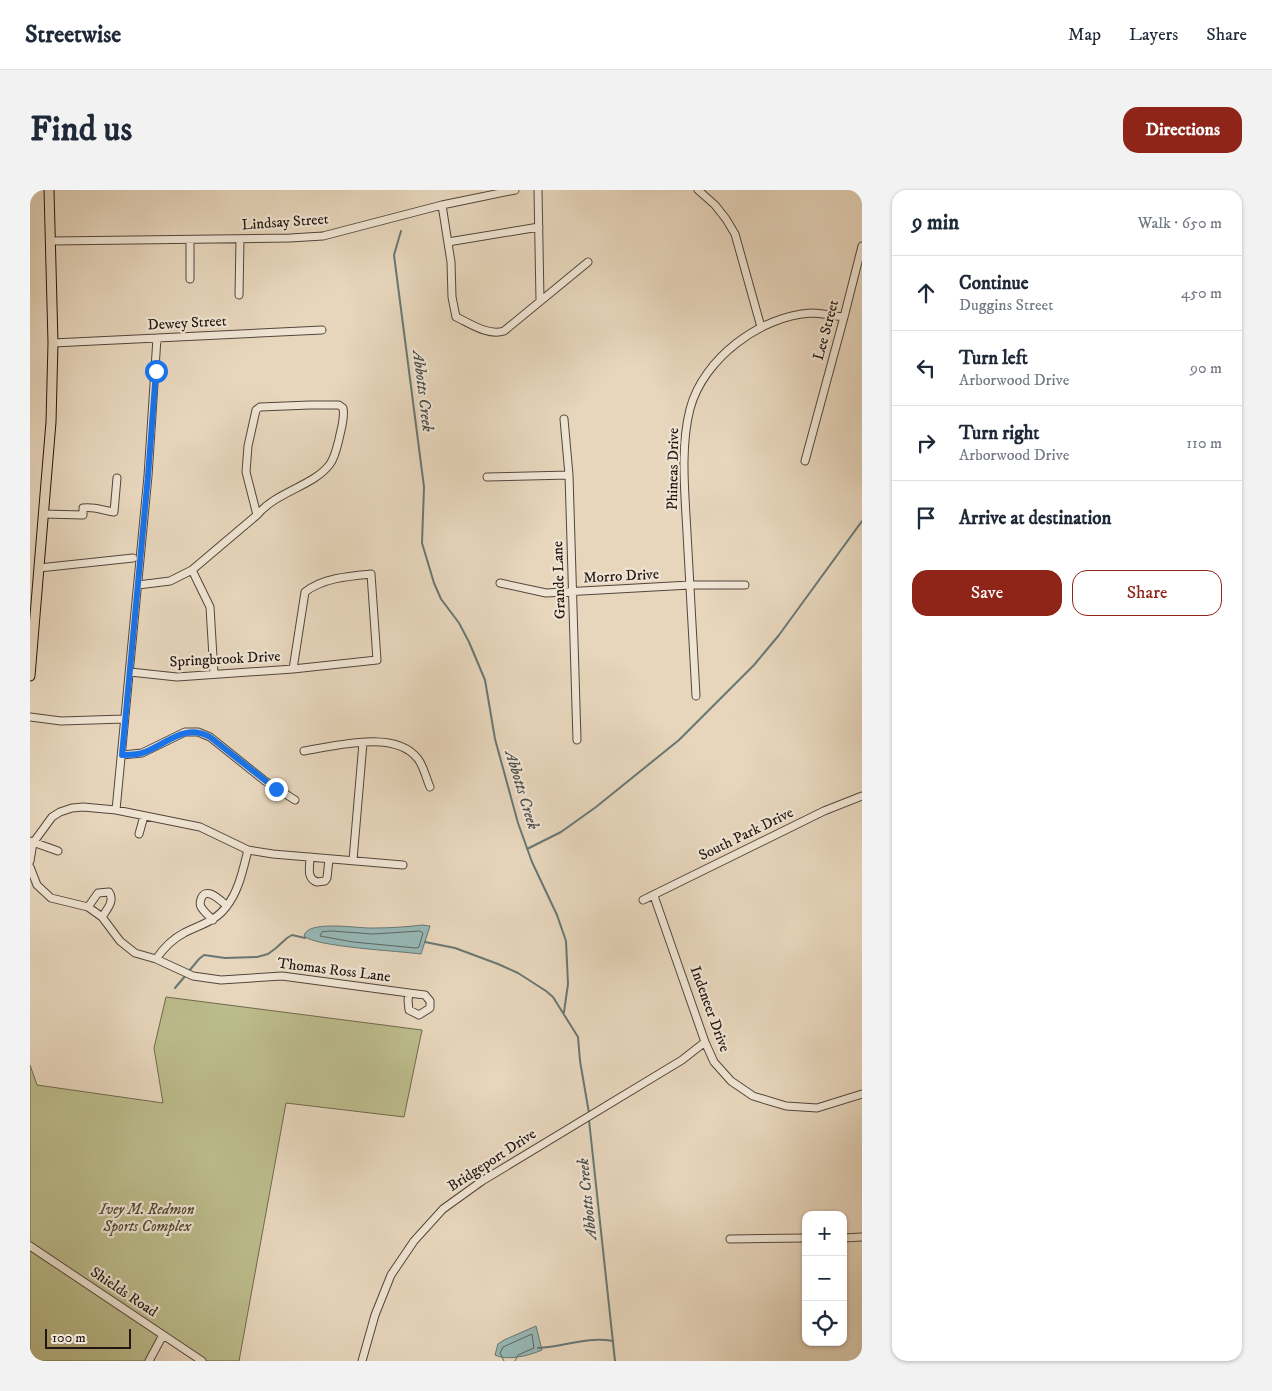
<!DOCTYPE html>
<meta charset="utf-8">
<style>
:root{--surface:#fff;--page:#f2f2f3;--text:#1f2937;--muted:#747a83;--line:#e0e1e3;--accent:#8f2418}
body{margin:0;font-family:"IM FELL DW Pica",serif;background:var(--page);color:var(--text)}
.controls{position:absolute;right:15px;bottom:15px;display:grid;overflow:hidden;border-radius:10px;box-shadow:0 1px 4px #0004}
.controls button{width:45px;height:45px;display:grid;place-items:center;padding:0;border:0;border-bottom:1px solid var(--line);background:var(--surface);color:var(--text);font:25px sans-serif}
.scale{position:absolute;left:15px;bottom:12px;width:86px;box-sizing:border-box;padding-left:5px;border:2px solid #221611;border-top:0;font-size:14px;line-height:18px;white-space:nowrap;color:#221611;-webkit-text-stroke:4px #efe4d3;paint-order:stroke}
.stop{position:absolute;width:15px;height:15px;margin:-11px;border:4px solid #1a73e8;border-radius:50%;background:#fff}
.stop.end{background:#1a73e8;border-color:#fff;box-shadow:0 1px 5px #0008}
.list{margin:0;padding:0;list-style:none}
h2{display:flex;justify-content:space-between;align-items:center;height:65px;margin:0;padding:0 20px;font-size:21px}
h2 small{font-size:16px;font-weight:400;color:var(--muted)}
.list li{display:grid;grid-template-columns:32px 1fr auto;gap:15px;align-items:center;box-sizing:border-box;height:75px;padding:0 20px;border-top:1px solid var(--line)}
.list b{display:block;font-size:19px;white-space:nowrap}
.list p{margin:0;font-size:16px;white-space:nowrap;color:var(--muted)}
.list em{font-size:16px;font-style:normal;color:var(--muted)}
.actions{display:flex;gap:10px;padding:15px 20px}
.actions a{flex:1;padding:11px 0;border:1px solid var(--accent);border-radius:15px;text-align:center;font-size:18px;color:var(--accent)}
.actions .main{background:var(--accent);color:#fff}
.icon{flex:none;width:28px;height:28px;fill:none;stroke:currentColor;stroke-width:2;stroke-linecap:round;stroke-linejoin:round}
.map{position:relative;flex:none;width:832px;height:1171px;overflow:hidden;border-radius:15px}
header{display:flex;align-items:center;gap:30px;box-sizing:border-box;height:70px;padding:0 25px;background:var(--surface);border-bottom:1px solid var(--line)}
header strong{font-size:24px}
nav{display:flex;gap:28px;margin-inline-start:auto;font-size:18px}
.intro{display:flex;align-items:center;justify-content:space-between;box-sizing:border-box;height:120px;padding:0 30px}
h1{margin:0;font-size:35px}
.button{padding:12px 22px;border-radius:15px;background:var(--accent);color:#fff;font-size:18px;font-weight:700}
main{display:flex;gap:30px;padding:0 30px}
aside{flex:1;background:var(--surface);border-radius:15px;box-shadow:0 1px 4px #0004}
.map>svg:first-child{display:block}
</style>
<header>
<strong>Streetwise</strong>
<nav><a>Map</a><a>Layers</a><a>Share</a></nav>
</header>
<div class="intro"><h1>Find us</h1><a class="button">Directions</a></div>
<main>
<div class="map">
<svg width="832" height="1171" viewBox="0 0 832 1171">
<rect width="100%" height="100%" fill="#e7d6bc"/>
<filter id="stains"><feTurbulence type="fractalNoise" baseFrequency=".004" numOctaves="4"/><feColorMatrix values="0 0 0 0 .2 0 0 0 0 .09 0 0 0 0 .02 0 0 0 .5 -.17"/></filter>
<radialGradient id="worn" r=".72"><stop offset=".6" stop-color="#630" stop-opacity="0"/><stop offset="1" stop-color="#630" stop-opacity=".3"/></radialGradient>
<!-- green -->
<path fill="#bcbc8c" stroke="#6f694e" d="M136,807L392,840L374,927L256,913L209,1171H172L133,1145L119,1171H0V875L7,895L133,913L124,858Z"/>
<!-- water -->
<path fill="#97b8b6" stroke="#687774" d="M392,735L400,736L391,764C370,761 285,757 274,746C277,729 330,739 344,738C360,738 376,737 392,735Z
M506,1136L512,1160C499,1166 476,1171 465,1165L468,1154L474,1150Z"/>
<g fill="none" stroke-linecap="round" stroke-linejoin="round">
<!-- shore -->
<path stroke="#5c6764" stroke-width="1" d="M302,741L343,744L390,741L393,743L389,757L386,758L323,752L290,746L292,742Z
M474,1171L470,1163L473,1157L502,1144L504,1158L488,1165L485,1171"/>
<!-- stream -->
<path stroke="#687774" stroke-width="2" d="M371,41L364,65L394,297L392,353L404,393L411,409L429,433L439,452L455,490L465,549L488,633L502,672L527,725L536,751L538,794L534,822
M497,659L531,642L566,617L649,550L724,475L749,445L832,331
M395,752L425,758L468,774L488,783L516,801L523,807L548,847L550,871L559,923
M159,781L169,769L174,765L195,768L227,767L238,764L246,758L257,748L262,745L275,748
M145,798L156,785
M559,930L585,1171
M508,1158C534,1157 557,1146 583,1151"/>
<!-- minor casing -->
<g stroke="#53463c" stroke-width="9">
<path id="minor" d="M508,0L510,110
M668,0L685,15L696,29L705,44L731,137
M412,15L421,72L422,107L426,127C441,134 458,146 474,141L558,72
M22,51L260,48L293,46L412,15L485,0
M418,52L509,37
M160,89V50
M209,105L210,49
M23,153L292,140
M280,215H309L313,218C315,228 311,239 309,249C307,257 305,267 300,274C284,296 247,301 227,325L216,282L218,256L226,220L230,217Z
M534,229L539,285L547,550
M775,271L814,127L832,56
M457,287L539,285
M13,324L53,325V318C64,316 74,321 84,322L87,288
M9,378L103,368
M162,380L180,417L184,484
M341,384L347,470L263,479L275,402C293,388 319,386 341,384Z
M470,393L516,403L660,395H715
M108,395L140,391L162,380L227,325
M100,482L147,487L263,479
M666,506C663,452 660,397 657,343C655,303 650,258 660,219C673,169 730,126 781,123C792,123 803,126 814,127
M0,527L31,531L94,529
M274,561C305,556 366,539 388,569C394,577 396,588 400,597
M92,565L112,563L155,542H168L180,547L235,591L265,610
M86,620L118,286L127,148
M109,644L114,626
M0,651L28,661
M280,667C280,677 276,688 287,692L295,691L297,688L299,669
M323,670L333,553
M0,671L3,653L22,627L30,622L42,618L53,617L86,620L170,637L218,660L243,664L373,675
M0,677L7,695L21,708L58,717L72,727L90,751L105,763L126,769L163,786L191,790L252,786L379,803L395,805L400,811V818L389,825L379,820L378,810L379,803
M624,706L675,852L684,872L701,891L723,906L756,916L787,918L832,904
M613,710L794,621L832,606
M58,717L68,703L79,702C85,711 77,719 72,727
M183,730C179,726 174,722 171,717C170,715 170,712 171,709C176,695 191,711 197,716
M126,769C133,759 142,749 154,743C169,735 185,732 196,717C209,701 213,679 218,660
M813,1048L832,1047
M700,1049L776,1048
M0,1056L172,1171
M119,1171L133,1145
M332,1171L345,1125L361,1085L384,1051L413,1019L452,991L652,870L675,852"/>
</g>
<!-- major casing -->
<g stroke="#221611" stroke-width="11">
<path id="major" d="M0,486L21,232L23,153L19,0"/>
</g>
<!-- minor -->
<use href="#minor" stroke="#efe4d3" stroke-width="7"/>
<!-- major -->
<use href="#major" stroke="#e7d6bc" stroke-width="9"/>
</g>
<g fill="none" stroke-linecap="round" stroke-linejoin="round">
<!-- route -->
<path stroke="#1a73e8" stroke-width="6" d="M126,181L118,286L92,565C99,565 108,565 115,562C138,553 155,533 180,547L246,599"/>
</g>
<g text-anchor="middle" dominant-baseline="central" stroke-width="4.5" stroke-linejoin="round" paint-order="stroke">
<!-- street labels -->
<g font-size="15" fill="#221611" stroke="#efe4d3">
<text transform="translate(255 32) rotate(-4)">Lindsay Street</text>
<text transform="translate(157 133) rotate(-3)">Dewey Street</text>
<text transform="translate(796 140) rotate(-75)">Lee Street</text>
<text transform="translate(643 279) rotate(-89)">Phineas Drive</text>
<text transform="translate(591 386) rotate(-3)">Morro Drive</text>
<text transform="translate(529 390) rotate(-92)">Grande Lane</text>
<text transform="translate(195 469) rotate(-3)">Springbrook Drive</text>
<text transform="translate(716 644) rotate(-26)">South Park Drive</text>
<text transform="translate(304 780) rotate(7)">Thomas Ross Lane</text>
<text transform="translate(680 819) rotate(70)">Indeneer Drive</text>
<text transform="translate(462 970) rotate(-33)">Bridgeport Drive</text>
<text transform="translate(94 1102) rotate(34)">Shields Road</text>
</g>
<!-- park labels -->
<g font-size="15" font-style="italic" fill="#504836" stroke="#efe4d3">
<text x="117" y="1019">Ivey M. Redmon<tspan x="117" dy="17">Sports Complex</tspan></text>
</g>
<!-- water labels -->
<g font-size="16" font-style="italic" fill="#4b4f4b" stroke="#efe4d3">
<text transform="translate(393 201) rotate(83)">Abbotts Creek</text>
<text transform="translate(492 600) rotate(73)">Abbotts Creek</text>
<text transform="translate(557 1009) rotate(-96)">Abbotts Creek</text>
</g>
</g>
<rect width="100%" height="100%" filter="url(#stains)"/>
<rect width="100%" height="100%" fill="url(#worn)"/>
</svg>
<div class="controls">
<button>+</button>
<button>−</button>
<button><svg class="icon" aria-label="locate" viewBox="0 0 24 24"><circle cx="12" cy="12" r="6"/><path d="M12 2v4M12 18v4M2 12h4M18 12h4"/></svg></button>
</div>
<div class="scale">100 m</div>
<div class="stop" style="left:126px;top:181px"></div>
<div class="stop end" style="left:246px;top:599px"></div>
</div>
<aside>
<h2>9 min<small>Walk · 650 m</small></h2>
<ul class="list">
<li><svg class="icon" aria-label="ahead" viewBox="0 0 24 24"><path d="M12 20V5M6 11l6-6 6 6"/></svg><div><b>Continue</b><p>Duggins Street</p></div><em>450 m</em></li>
<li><svg class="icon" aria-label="left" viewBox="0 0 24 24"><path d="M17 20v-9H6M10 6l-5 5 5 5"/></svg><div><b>Turn left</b><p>Arborwood Drive</p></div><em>90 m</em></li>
<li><svg class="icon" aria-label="right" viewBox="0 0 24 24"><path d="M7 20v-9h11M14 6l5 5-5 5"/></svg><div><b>Turn right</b><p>Arborwood Drive</p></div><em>110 m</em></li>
<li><svg class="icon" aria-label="arrive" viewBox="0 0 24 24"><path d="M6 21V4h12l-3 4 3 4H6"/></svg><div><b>Arrive at destination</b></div></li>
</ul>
<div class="actions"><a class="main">Save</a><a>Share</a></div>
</aside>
</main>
